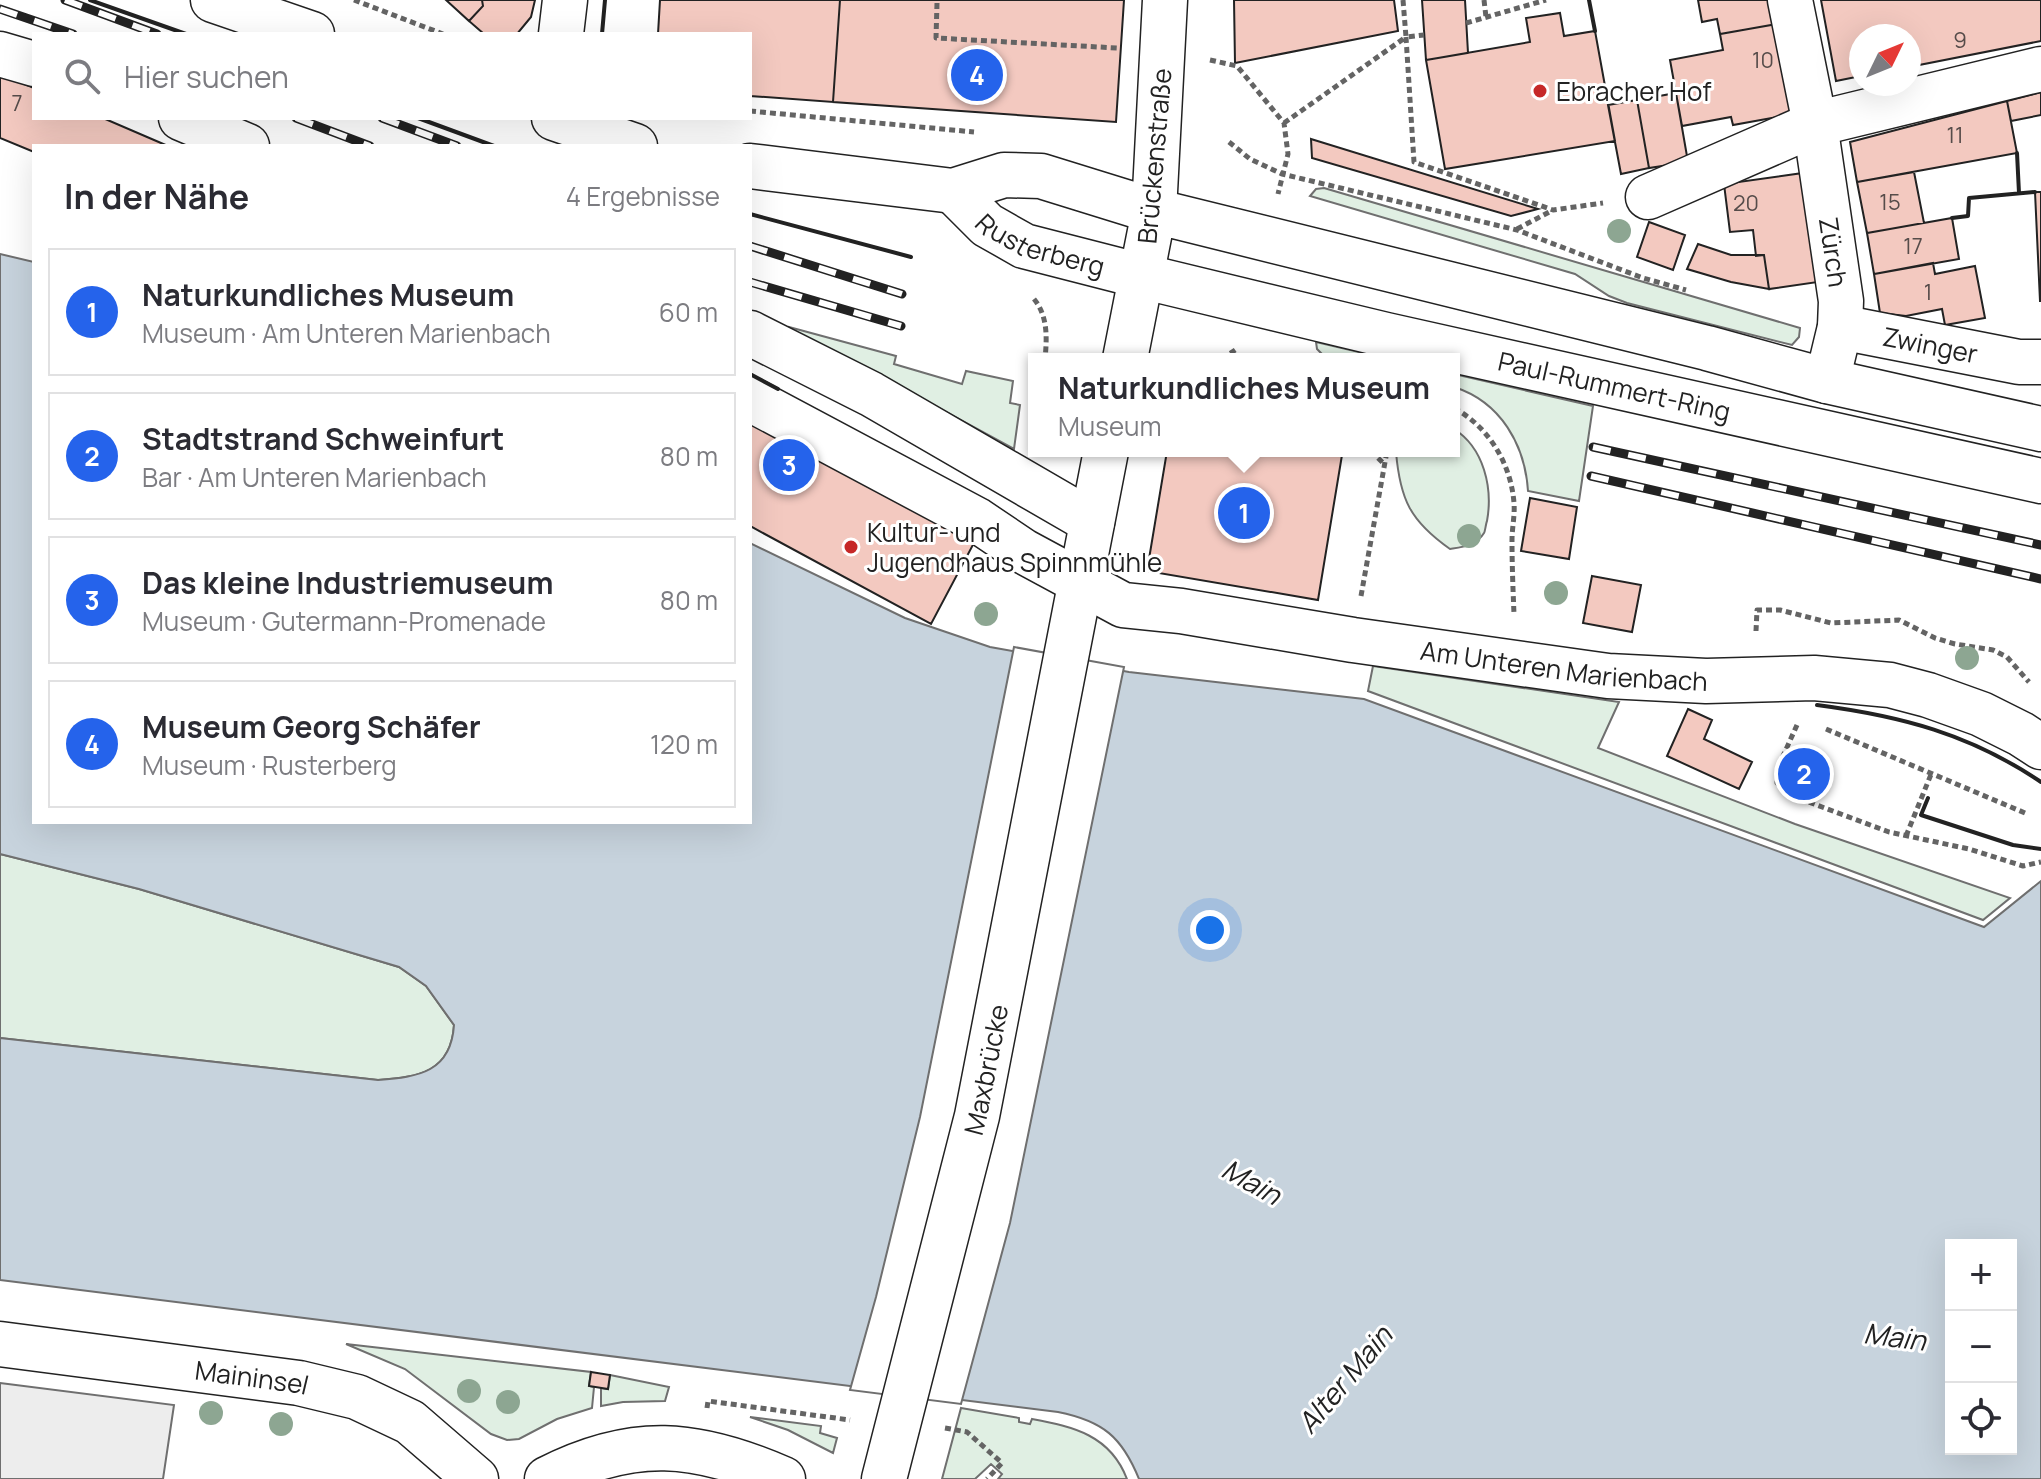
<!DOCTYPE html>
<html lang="de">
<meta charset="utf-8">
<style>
:root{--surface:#fff;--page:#f2f2f3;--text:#2b2b33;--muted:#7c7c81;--line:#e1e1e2;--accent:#2563eb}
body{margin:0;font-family:Manrope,sans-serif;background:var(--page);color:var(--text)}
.controls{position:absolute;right:24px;bottom:24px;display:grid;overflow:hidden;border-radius:0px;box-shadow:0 8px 32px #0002}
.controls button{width:72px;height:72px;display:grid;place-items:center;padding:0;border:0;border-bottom:2px solid var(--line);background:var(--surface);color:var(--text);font:40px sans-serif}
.compass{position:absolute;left:1849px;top:24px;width:72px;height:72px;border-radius:50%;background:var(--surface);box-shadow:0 8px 32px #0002;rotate:47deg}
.you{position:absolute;left:1210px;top:930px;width:28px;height:28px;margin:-20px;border:6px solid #fff;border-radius:50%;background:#1a73e8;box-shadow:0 0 0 12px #1a73e833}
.badge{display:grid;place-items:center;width:52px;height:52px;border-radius:50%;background:var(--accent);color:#fff;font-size:26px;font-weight:700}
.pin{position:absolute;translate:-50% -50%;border:4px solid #fff;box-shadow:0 2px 8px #0006}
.popup{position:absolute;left:1028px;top:353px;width:432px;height:104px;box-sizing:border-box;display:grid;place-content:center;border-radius:0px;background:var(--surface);filter:drop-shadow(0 2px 6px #0005);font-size:26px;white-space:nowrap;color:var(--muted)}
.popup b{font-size:30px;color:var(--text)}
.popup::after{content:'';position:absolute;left:50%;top:100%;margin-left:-16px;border:16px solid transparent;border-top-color:var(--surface)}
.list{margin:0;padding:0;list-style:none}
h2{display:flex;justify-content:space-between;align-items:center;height:104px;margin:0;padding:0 32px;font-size:34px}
h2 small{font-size:26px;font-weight:400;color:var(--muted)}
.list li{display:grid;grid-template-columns:52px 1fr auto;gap:24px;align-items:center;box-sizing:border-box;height:128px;margin:0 16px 16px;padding:0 16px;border:2px solid var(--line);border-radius:0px}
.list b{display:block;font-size:30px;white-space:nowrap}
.list p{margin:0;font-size:26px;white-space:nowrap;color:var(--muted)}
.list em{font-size:26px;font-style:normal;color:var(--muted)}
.icon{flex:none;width:44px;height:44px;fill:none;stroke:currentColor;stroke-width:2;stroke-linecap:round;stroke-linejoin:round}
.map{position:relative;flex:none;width:2041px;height:1479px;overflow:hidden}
.search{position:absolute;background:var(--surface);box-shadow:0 8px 32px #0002;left:32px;top:32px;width:720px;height:88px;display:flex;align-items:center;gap:20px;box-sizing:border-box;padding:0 28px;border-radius:0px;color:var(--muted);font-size:30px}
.panel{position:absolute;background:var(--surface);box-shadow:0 8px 32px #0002;left:32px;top:144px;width:720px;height:680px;border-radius:0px}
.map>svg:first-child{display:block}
</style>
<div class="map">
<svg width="2041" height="1479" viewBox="0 0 2041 1479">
<rect width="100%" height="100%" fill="#fff"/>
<!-- green -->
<path fill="#e0efe3" stroke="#6f6f6f" stroke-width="2" d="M1324,188L1800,328L1799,337L1792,345L1627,303L1609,296L1575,274L1310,196L1316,189Z
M789,327L896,356L894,364L962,384L966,371L1013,381L1010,403L1020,405L1014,449L874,373L789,330Z
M1316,342L1389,359H1336L1323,355L1317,349Z
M1454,374L1593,406L1579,501L1528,491C1525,445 1501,402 1454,387Z
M1454,429C1484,448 1493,488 1487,521C1486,523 1485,532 1484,533C1476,546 1463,547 1450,549C1410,521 1400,499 1396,452L1454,451Z
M1373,666L1619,702L1598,748L1795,824L2010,898L1983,920L1368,691Z
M0,854L139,889L399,967L426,986L454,1025C451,1072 419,1077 378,1080L0,1038Z
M346,1344L591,1372L589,1386L594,1387L592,1408L557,1419L519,1439L507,1440L491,1434L405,1369Z
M610,1375L669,1387L665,1401L623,1402L601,1406V1388L608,1389Z
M961,1408L1019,1418V1422L1030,1424L1032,1419C1074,1427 1110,1435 1127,1479H998L1002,1474L991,1464L975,1479H942Z
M750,1417L821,1426L820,1433L837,1438L833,1453L788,1430Z"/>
<!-- parking -->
<path fill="#ededed" stroke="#6f6f6f" stroke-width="2" d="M0,1383L174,1405L163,1479H0Z"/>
<!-- water -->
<path fill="#c7d3dd" stroke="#6f6f6f" stroke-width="2" fill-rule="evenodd" d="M0,254L34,262V822H750V543L905,618L990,647L1129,672L1364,699L1984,927L2041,881V1479H1139C1122,1437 1103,1421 1058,1412L0,1280V1038L378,1080C419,1077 451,1072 454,1025L426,986L399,967L139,889L0,854ZM1951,1245H2011V1449H1951Z"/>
<!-- pier -->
<path fill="#fff" stroke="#6f6f6f" stroke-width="2" d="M1014,647L1124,667L1010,1223L961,1404L850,1390L876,1297L920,1117Z"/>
<!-- building -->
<path fill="#f3c9c0" stroke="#222" stroke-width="2" d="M446,0H482L483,6L469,21Z
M482,0H535L531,17L517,34H484L469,21L483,6Z
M660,0H840L833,102L750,96V34H658Z
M840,0H1124L1116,122L833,102Z
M1234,0H1394L1398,31L1235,63Z
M1422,0H1465L1468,53L1426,60Z
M1698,0H1773L1777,24L1720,34L1717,19L1702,22Z
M1821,0H2041V41L1909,67V36H1861V76L1836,81Z
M1560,13L1564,36L1595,31L1615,141L1445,169L1426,60L1530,42L1526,18Z
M1777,24L1794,114L1733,125L1731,117L1682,126L1670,60L1723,50L1720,34Z
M0,74L34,88V118H103L168,146H34V152L0,138Z
M2041,92V115L2011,121L2007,101Z
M1676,93L1688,162L1649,168L1637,100Z
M1637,100L1649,168L1621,174L1608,105Z
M2007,101L2017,153L1857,182L1850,142Z
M1311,139L1538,209L1511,216L1312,158Z
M1810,172L1818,282L1769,289L1764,255L1756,256L1753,230L1730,232L1724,184Z
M1914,172L1924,223L1867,233L1857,182Z
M2035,192H2041V301H2040Z
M1952,218L1959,259L1874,274L1867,233Z
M1649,222L1685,235L1673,270L1637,257Z
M1698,244L1731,255H1764L1769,289L1731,282L1687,269Z
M1933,263L1935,274L1975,266L1985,318L1945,325L1942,309L1906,316L1880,313L1874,274Z
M750,420L975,541L931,624L750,526Z
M1167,451H1314L1342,455L1318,600L1147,571Z
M1530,498L1577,507L1569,559L1521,551Z
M1592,576L1641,585L1632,632L1583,623Z
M1688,709L1712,720L1704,739L1752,762L1739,789L1667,756Z
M591,1372L610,1375L608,1389L589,1386Z"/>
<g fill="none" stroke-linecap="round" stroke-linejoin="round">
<!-- minor casing -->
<g stroke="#222" stroke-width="47">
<g id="minor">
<path d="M213,0L312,34"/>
<path id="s1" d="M1790,0L1815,124L1841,301L1840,327L1827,381"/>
<path d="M561,34L565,0"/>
<path d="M0,54L34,64"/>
<path d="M181,118L247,146"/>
<path d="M554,118L635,146"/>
<path d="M750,166L953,191L1004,175L1041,176L1154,211L1165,0"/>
<path id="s2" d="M953,191L987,225L1024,246L1141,276"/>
<path d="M1648,197L1815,124L2041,69"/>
<path id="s3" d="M1840,327L2019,362H2041"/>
<path id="s4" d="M750,399L977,520L1023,551L1123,605L1181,611L1353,640L1608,676L1706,681L1814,678L1890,685L1928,695L1981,714L2021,734L2041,747"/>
<path id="s5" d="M0,1344L299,1383L357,1397L410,1422L476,1479"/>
<path d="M547,1479C633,1435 696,1441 783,1479"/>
</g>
</g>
<!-- major casing -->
<g stroke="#222" stroke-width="47">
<g id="major">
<path d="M629,145L630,146"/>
<path id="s6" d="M1141,276L1386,335L2041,481"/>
<path d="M750,333L871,394L1092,522"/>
<path d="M1125,359L1154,211L1707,348L1827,381L2041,429"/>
<path id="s7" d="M884,1479L977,1116L1106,451"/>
</g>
</g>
<!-- path -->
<path stroke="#646464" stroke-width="5" stroke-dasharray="6 4" stroke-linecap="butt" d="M354,0L443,34
M1403,0L1406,37L1424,35
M1484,0L1486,17
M937,3L936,38L1117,48
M1466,23L1546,0
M1406,37L1414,162L1553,210L1603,203
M1210,60L1237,66L1284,123L1288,154L1278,194
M750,111L974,132
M1284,123L1406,37
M1229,142L1250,159L1282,174L1517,230L1643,278L1686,290
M1517,229L1553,210
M1034,299C1048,316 1047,338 1045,359
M1222,359L1238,348
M1454,408C1489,427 1511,464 1514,503C1515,515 1512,528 1512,540C1512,565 1513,590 1514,614
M1371,451L1384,464
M1361,596L1387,451
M1756,631L1757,610H1780L1831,623L1899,620L1935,638L1955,644L1993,650L2007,657L2029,682
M1797,725L1779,765L1777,783L1790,795L1889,832L1969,849L2023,866L2041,862
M1826,729L2025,813
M1906,836L1932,772
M707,1408L708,1401L850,1420
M945,1428L967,1432L1002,1463L987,1479"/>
<!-- minor -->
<use href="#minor" stroke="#fff" stroke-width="44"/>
<!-- major -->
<use href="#major" stroke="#fff" stroke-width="44"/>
<!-- rail casing -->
<g stroke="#222" stroke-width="9">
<path id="rail" d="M65,0L157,34
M0,9L73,34
M296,118L370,146
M382,118L457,146
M750,246L902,294
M750,282L901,326
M1593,447L2041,545
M1591,476L2041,579"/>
</g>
<!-- rail -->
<use href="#rail" stroke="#fff" stroke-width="6" stroke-dasharray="18" stroke-linecap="butt"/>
<!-- wall -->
<path stroke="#222" stroke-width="4" d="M90,0L186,34
M1589,0L1595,31
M602,34L605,0
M418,118L494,146
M2017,153L2019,193
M750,214L911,257
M1952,218L1968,216L1969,198L2035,192
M750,374L778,389
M1817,705C1901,716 1970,734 2041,782
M1928,798L1921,815L2013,845L2041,849"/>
</g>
<!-- trees -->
<g fill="#8da692">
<circle cx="1619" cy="231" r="12"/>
<circle cx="1469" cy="536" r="12"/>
<circle cx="1556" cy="593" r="12"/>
<circle cx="986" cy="614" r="12"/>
<circle cx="1967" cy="658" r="12"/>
<circle cx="469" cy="1391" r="12"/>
<circle cx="508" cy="1402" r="12"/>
<circle cx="211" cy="1413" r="12"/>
<circle cx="281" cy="1424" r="12"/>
</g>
<!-- markers -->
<g fill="#c62828" stroke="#fff" stroke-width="3">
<circle cx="1540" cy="91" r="8"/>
<circle cx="851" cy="547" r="8"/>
</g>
<g text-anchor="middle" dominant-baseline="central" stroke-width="6" stroke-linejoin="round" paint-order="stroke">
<!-- number labels -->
<g font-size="22" fill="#564c4a">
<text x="1960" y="40">9</text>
<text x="1763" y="60">10</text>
<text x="17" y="103">7</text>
<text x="1955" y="135">11</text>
<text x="1890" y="202">15</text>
<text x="1746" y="203">20</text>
<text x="1913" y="246">17</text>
<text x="1928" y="292">1</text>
</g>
<!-- poi labels -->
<g font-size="26" fill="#222" stroke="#fff" text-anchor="start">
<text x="1556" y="91">Ebracher Hof</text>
<text x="867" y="532">Kultur- und<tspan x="867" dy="30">Jugendhaus Spinnmühle</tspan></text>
</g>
<!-- street labels -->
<g font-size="26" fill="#222" stroke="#fff">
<text transform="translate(1154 156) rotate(-85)">Brückenstraße</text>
<text stroke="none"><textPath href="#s2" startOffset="106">Rusterberg</textPath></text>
<text stroke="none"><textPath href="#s1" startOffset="256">Zürch</textPath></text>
<text stroke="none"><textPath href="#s3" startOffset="92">Zwinger</textPath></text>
<text stroke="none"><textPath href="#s6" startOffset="486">Paul-Rummert-Ring</textPath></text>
<text stroke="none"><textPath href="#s4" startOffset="872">Am Unteren Marienbach</textPath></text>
<text stroke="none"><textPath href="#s7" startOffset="422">Maxbrücke</textPath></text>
<text stroke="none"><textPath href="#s5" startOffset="254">Maininsel</textPath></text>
</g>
<!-- water labels -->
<g font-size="28" font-style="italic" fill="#222" stroke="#fff">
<text transform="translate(1252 1181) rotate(29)">Main</text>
<text transform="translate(1895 1336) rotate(7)">Main</text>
<text transform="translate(1344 1379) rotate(-50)">Alter Main</text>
</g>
</g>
</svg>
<div class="controls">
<button>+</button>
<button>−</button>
<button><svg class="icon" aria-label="locate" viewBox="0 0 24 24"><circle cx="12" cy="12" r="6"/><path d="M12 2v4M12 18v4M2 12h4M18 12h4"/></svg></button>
</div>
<svg class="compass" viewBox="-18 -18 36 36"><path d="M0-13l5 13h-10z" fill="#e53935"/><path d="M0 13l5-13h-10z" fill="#7c7c81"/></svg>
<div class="you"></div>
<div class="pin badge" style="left:1244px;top:513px">1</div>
<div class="popup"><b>Naturkundliches Museum</b>Museum</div>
<div class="pin badge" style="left:1804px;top:774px">2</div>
<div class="pin badge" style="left:789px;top:465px">3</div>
<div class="pin badge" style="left:977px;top:75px">4</div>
<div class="search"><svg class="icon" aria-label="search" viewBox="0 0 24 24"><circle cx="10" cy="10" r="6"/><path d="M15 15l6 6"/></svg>Hier suchen</div>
<section class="panel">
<h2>In der Nähe<small>4 Ergebnisse</small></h2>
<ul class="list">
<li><span class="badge">1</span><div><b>Naturkundliches Museum</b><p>Museum · Am Unteren Marienbach</p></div><em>60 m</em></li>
<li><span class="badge">2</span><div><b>Stadtstrand Schweinfurt</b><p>Bar · Am Unteren Marienbach</p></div><em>80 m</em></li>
<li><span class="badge">3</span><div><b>Das kleine Industriemuseum</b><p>Museum · Gutermann-Promenade</p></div><em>80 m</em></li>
<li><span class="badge">4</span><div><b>Museum Georg Schäfer</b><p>Museum · Rusterberg</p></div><em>120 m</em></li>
</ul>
</section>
</div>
